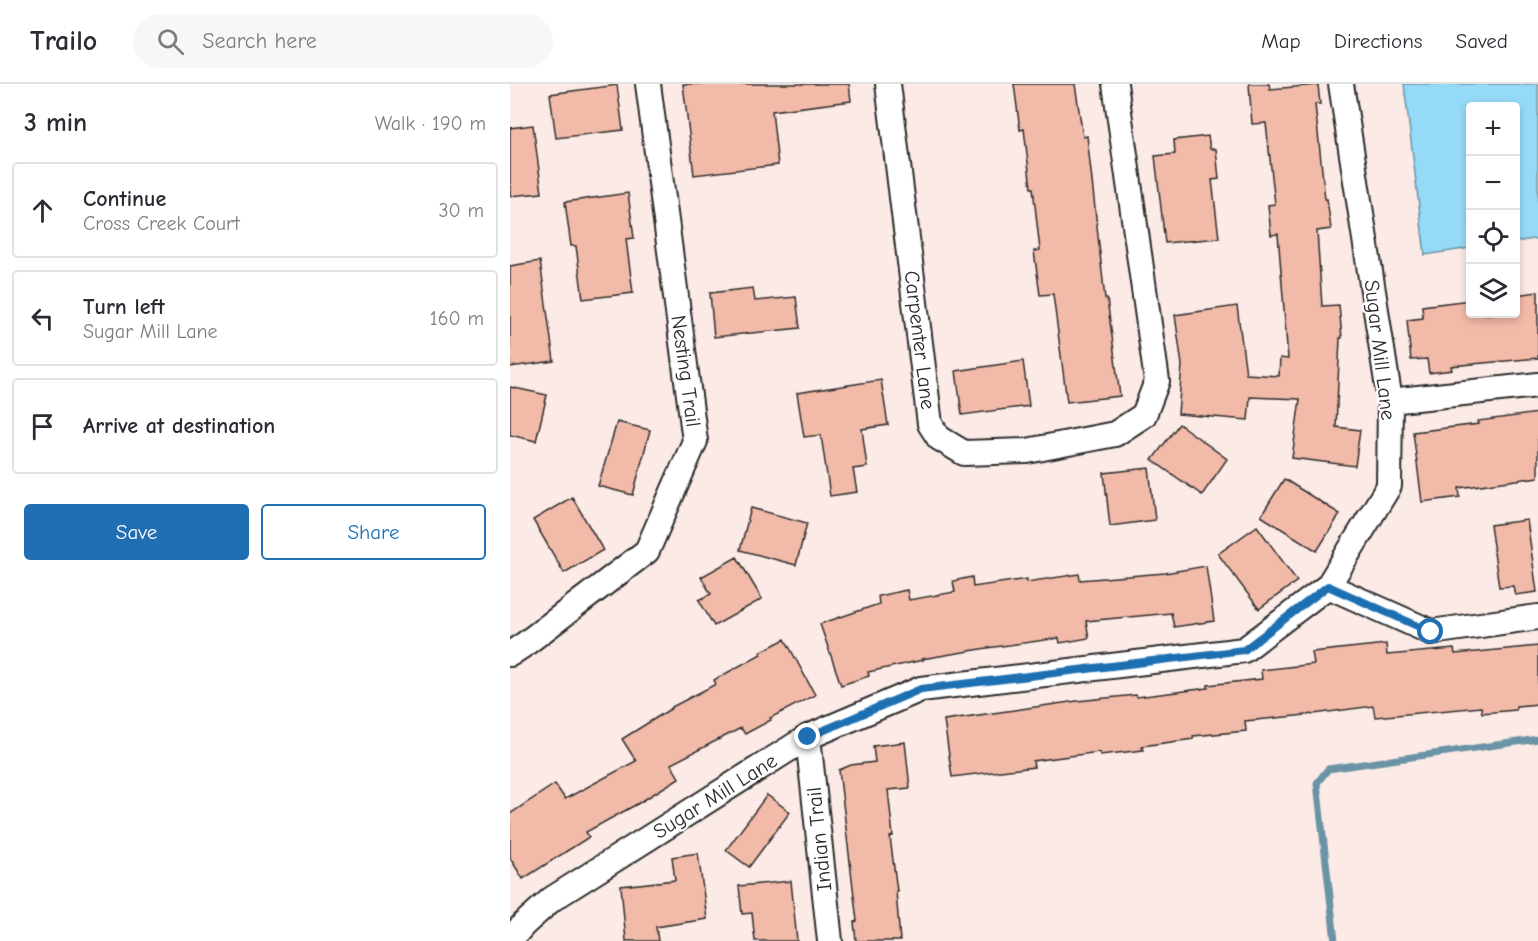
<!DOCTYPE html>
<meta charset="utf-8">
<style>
:root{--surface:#fff;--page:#f7f7f7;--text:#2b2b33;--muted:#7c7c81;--line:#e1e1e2;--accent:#1f6fb2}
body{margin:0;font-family:"Comic Neue",sans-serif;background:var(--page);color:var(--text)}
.controls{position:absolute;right:18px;top:18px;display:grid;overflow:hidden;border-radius:6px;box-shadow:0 3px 9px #0003}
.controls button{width:54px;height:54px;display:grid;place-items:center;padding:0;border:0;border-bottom:2px solid var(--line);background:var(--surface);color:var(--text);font:30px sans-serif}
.stop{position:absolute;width:18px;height:18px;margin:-14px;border:4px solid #1f6fb2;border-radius:50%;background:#fff}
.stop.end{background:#1f6fb2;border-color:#fff;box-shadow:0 2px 6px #0008}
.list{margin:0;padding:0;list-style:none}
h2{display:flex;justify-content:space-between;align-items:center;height:78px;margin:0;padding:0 24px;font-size:26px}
h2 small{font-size:20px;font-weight:400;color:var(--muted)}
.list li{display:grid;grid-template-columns:39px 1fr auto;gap:18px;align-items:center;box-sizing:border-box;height:96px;margin:0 12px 12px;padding:0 12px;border:2px solid var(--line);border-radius:6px}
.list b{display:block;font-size:22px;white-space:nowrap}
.list p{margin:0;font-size:20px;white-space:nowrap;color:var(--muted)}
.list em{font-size:20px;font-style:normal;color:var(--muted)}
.actions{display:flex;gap:12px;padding:18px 24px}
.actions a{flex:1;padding:14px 0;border:2px solid var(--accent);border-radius:6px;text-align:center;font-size:21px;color:var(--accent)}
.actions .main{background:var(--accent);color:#fff}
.icon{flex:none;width:33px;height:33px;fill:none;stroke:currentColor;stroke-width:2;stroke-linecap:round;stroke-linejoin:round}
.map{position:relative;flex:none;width:1028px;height:857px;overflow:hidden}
header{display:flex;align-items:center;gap:36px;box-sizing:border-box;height:84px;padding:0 30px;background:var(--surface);border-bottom:2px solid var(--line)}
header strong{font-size:28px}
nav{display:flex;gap:33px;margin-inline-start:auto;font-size:21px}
.search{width:420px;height:54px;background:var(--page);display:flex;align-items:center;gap:15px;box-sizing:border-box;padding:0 21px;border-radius:33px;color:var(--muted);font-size:22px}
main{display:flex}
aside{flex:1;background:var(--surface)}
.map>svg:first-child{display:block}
</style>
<header>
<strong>Trailo</strong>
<div class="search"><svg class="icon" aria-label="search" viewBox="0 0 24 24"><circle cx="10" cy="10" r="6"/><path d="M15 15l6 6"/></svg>Search here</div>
<nav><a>Map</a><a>Directions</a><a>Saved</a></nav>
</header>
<main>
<aside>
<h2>3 min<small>Walk · 190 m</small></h2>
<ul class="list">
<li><svg class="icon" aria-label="ahead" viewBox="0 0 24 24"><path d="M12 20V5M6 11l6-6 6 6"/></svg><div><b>Continue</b><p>Cross Creek Court</p></div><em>30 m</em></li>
<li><svg class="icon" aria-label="left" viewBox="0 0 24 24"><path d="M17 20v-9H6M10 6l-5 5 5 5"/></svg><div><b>Turn left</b><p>Sugar Mill Lane</p></div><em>160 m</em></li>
<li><svg class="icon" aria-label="arrive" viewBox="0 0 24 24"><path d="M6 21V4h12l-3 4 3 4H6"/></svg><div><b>Arrive at destination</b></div></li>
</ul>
<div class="actions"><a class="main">Save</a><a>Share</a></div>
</aside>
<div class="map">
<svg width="1028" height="857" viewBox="0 0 1028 857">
<rect width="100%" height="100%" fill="#fbeae5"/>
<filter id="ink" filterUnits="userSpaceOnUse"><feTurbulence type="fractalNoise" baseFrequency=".0167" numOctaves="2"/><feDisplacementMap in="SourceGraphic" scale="12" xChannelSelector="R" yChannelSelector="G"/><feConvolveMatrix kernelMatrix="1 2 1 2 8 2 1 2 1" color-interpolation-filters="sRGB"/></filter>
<g filter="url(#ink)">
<!-- water -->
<path fill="#95daf7" stroke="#6b94a5" stroke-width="1.5" d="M894,0H1028V154L1006,158L1005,22H960V164L915,171Z"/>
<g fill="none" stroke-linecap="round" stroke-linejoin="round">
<!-- stream -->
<path stroke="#6b94a5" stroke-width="7" d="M825,857L807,699L818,685L1028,655"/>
</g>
<!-- building -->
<path fill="#f2baa8" stroke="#2b2b2b" stroke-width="1.5" d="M173,0H339L341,17L262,27L268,81L184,91Z
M504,0H565L573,53L577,52L595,215H597L610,312L557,318L543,210L530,211L524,167L530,166L523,104H521L514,45L510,46Z
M739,0H759L760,5L808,1L810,20H805L815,115H817L821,145L807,147L812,222L829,221L832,254H830L826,343L850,346L845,382L782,374L790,315L740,313L738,336L668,330L672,281L665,231L727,222L736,290L769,292L770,274L778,275L768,150L761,151L758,121L765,120L756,39L742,40Z
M107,1L113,46L46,54L40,10Z
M23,41L32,109L0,112V44Z
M698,52L700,65H706L709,95L702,96L709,154L655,159L645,72L665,70L664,56Z
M118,109L124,154L116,155L123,209L73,215L66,162H61L55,118Z
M30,177L44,277L0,283V182Z
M243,204L245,217L286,213L290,244L204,253L200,209Z
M1028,208V274L941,282L942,286L919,289L917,275L901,276L897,236L913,234L912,222L960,216V230H1005V211Z
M513,277L519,322L452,331L446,287Z
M371,296L378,341L352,345L357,383L343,385L347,408L320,412L311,351L294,353L287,309Z
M0,303L37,311L26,357L0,351Z
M1028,329V393L949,404L950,413L912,418L903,348L969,340L968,337Z
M107,338L140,346L123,411L88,402Z
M669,340L717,375L692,411L642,376Z
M639,384L645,436L600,442L594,389Z
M774,395L830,430L807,467L751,432Z
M62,413L93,466L54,489L23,436Z
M241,424L297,439L286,481L230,466Z
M1017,436L1027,508L1005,511L1003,502L989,503L980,441Z
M747,442L787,497L749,525L708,470Z
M227,473L252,515L204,542L189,516L201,510L191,493Z
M696,482L704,537L664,543L661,529L576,537L579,554L550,559L549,554L477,564L412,575L413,576L358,588L359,592L331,601L310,540L369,520L368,512L397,506L399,516L445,508L443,497L462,493L463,503L517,495V498L569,490L570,496L655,489Z
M275,555L305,611L260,634L261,636L235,650L231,644L161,680L169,694L129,719L76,748L79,753L13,795L0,774V730L45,700L55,715L126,677L112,655L162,624V623L206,600L204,596L251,570L250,568Z
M876,560L877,571L944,565L945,570L1028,562V620L1006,622V626L972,629L971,623L865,633L863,622L796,631L735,637L736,647L683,652V655L632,662L633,666L590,671L589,668L523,677L524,683L442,693L434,636L567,617L626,611L627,613L698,604V601L752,595L751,586L804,580L802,568Z
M395,658L400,704L378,706L383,752L380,753L387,807H386L390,857H346L344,838L347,837L329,686L341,681L365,678L363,662Z
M257,711L280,728L239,783L216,766Z
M188,769L197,835L146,843L148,857H116L111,802L165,796L162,773Z
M281,797L287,857H245L242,829L232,830L229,802Z"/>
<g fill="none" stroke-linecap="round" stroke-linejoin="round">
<!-- minor casing -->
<g stroke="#2b2b2b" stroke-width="28">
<path id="minor" d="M378,0L420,340L429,354L454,369L517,367L605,350L634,331L647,297L605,0
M880,317L1028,301
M818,502L921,548L1028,533
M0,570L15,560L137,467L185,357L138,0
M298,653L320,857
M0,856L14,840L42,815L298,653L411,605L734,566L818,502L879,402L880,317L831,0"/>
</g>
<!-- minor -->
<use href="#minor" stroke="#fff" stroke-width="24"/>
</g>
</g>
<g fill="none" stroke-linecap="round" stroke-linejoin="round" filter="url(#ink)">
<!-- route -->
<path stroke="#1f6fb2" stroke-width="8" d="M298,653L411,605L734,566L818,502L921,548"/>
</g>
<g text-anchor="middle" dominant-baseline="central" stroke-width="4.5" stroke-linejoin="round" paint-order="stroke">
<!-- street labels -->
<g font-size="21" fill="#2b2b2b" stroke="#fff">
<text transform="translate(410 256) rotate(83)">Carpenter Lane</text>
<text transform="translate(870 266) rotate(83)">Sugar Mill Lane</text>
<text transform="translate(176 287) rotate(82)">Nesting Trail</text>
<text transform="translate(205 712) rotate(-32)">Sugar Mill Lane</text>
<text transform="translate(309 755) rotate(-96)">Indian Trail</text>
</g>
</g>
</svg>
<div class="controls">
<button>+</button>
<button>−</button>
<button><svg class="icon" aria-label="locate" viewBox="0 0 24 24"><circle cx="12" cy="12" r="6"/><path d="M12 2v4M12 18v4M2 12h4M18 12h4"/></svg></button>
<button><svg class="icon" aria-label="layers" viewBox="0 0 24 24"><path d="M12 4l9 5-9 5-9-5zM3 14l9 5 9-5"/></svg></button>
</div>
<div class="stop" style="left:921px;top:548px"></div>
<div class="stop end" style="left:298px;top:653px"></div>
</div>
</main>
